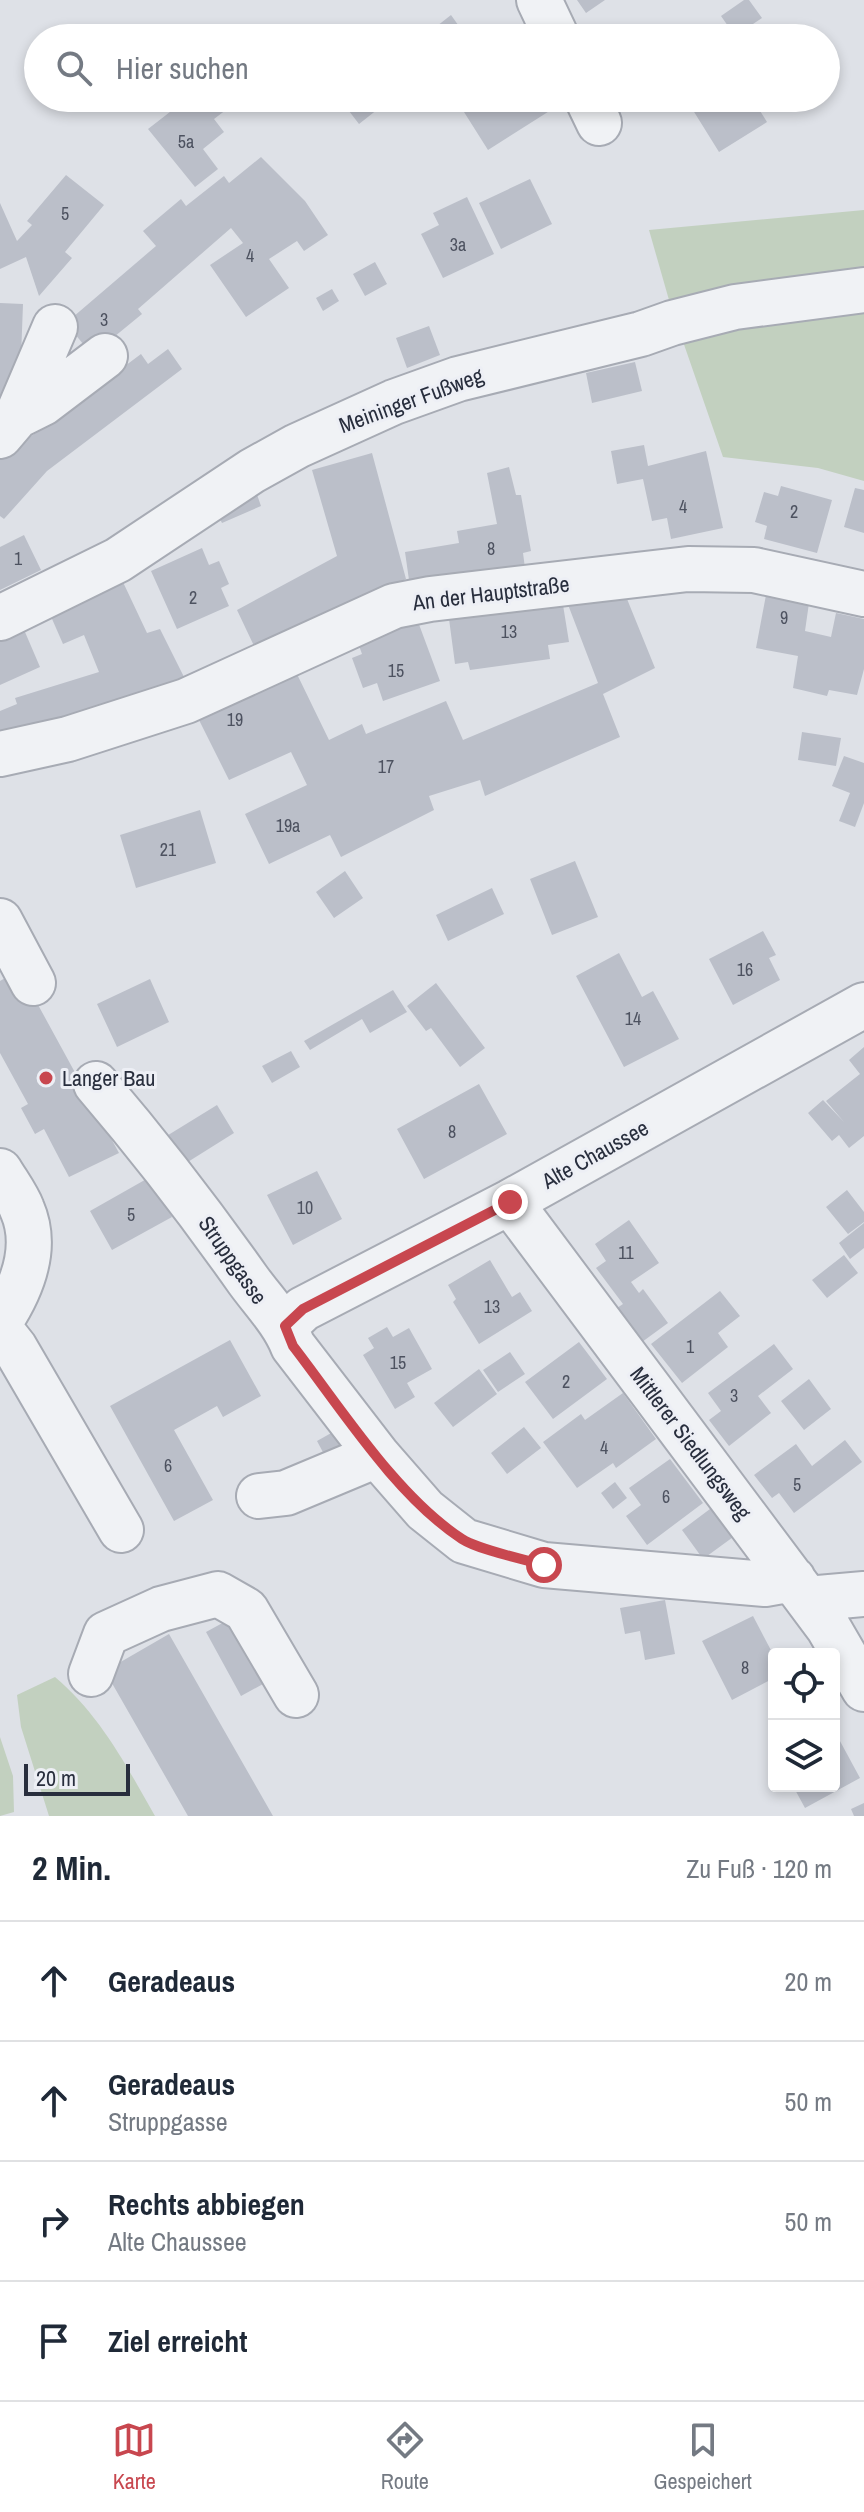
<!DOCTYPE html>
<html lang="de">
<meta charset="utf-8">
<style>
:root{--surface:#fff;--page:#f2f2f3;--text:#1f2937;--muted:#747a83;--line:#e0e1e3;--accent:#c8474f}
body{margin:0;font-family:"Archivo Narrow",sans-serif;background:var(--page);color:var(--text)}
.controls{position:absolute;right:24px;bottom:24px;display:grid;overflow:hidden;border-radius:8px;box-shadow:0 4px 12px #0003}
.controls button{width:72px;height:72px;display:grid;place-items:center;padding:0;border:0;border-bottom:2px solid var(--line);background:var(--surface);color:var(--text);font:40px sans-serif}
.scale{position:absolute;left:24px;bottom:20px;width:106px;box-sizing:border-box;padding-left:8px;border:4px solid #282e3d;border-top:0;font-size:22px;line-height:28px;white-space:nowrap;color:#282e3d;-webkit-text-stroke:6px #edeff5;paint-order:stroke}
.stop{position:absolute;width:24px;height:24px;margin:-18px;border:6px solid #c8474f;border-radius:50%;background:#fff}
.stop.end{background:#c8474f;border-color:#fff;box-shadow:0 2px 8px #0008}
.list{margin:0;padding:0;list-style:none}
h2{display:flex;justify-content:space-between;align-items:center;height:104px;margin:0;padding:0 32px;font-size:34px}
h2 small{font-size:26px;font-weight:400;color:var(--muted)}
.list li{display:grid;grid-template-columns:52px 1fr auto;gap:24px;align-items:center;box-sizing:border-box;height:120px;padding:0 32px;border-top:2px solid var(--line)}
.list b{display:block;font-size:30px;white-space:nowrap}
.list p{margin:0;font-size:26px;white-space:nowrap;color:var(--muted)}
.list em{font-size:26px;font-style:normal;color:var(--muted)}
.icon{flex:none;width:44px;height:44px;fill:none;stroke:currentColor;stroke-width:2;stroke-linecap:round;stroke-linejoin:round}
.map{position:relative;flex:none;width:864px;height:1816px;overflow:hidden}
.search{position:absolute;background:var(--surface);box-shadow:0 4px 12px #0003;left:24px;right:24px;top:24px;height:88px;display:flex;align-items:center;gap:20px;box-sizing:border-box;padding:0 28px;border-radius:44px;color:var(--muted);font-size:30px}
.sheet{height:584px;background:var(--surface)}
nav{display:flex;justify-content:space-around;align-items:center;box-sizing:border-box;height:112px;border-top:2px solid var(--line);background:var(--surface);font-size:22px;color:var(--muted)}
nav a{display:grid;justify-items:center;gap:4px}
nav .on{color:var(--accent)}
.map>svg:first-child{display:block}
</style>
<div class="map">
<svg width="864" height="1816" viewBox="0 0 864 1816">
<rect width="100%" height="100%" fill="#dee1e7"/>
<!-- green -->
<path fill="#c2d0bf" d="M864,210V481L818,468L723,457L671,307L649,230Z
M55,1677C100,1715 126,1765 155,1816H49L21,1727L17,1695Z
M0,1737L13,1776L14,1812L0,1816Z"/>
<!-- building -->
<path fill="#bbbfc9" d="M577,0H605L586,13Z
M744,0H749L762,18L735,36L721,16Z
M451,15L461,29L446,38L437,26Z
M188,98L239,100L214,119L224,132L203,149L218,169L195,187L148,129Z
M339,98H392L359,124Z
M485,98H543L551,110L488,150L464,112Z
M705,98H752L767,122L719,152L691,107Z
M261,157L305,201L328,235L304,251L297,241L269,259L289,288L246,317L210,265L243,243L231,228L138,309L142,314L92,355L66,323L156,246L143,231L181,199L186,206L224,176L229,183Z
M66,175L104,205L65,252L72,258L39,296L26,257L0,269V203L17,241L32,225L27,221Z
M530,179L552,224L501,249L479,203Z
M467,197L494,254L443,278L421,234L439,225L433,213Z
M375,262L387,284L365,296L353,274Z
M332,289L339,301L323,311L316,298Z
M0,303L23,304L21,357L0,414Z
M429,326L440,355L407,368L396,338Z
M168,349L182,369L47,471L4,519L0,516V448L18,446L141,354L148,364Z
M635,362L642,391L592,403L586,373Z
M644,445L648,466L706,451L723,528L671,539L667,518L652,521L643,479L617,484L611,451Z
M372,453L406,579L255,648L237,610L337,556L312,470Z
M509,467L516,495H521L531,551L523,553L525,568L410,587L405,552L459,543L457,531L497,524L487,473Z
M253,483L261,506L222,523L214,507Z
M781,486L832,500L817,553L764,539L767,526L755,522L764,492L778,496Z
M855,488L864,490V533L844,527Z
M24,535L41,570L0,590V547Z
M202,548L209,565L219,561L229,584L221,588L229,606L177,629L151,571Z
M122,580L147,633L160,629L186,681L0,737V711L17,704L15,698L99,672L84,635L63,644L49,612Z
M625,594L655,668L603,694L620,737L485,796L480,780L429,796L434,810L341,857L330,835L269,864L245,814L307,785L291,752L229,780L196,714L295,670L329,740L362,724L366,734L446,701L463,740L598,683L567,602Z
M766,595L809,603L805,631L831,637L836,613L864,619V669L857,695L829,690L827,696L793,688L798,656L756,648Z
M563,605L569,642L548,645L550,659L470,670L468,662L455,664L449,619Z
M417,619L440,681L383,701L377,683L363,688L352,658L362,654L357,640Z
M22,625L40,667L0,685V635Z
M802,732L841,738L836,766L798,760Z
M844,756L864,763V803L855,827L839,821L850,793L832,786Z
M200,810L216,863L136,888L120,835Z
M575,861L598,917L552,935L530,879Z
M345,871L363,898L334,918L316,892Z
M492,888L504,914L448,941L436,915Z
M763,931L776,955L769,958L780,980L733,1005L709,959Z
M619,953L642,997L653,991L679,1039L624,1067L576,976Z
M19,970L119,1153L69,1177L44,1129L35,1134L21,1108L28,1104L0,1053V981Z
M150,979L169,1022L117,1047L97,1004Z
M436,983L485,1048L460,1067L431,1028L426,1031L407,1006Z
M393,990L407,1012L370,1033L362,1019L310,1050L304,1041Z
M864,1047V1136L849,1148L839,1135L832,1141L808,1113L823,1100L844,1122L826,1101L860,1074L849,1060Z
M291,1051L300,1067L272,1083L262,1066Z
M479,1084L507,1134L424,1179L397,1129Z
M217,1105L234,1133L183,1165L165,1137Z
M317,1171L342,1219L293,1245L267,1195Z
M150,1177L172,1217L112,1250L90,1211Z
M847,1190L864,1212V1222L848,1234L826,1207Z
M629,1220L659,1263L631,1282L639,1293L643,1289L668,1323L642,1342L617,1308L623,1304L596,1268L606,1261L595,1244Z
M864,1223V1248L850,1259L839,1243Z
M844,1255L858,1273L827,1298L812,1280Z
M490,1260L512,1297L520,1292L532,1311L479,1344L453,1302L456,1299L448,1285Z
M720,1291L740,1316L718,1333L728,1347L682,1383L651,1344Z
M387,1327L393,1337L409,1328L432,1369L407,1383L415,1397L395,1409L363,1355L374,1348L368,1338Z
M230,1340L261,1396L223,1417L217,1406L174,1430L213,1500L174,1521L110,1406Z
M579,1342L607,1379L553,1419L525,1382Z
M774,1344L793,1369L758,1396L771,1413L729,1446L709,1420L721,1411L708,1393Z
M510,1352L525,1374L498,1392L483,1370Z
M479,1369L497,1394L453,1427L434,1403Z
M809,1379L831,1409L804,1430L781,1401Z
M623,1393L656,1439L616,1468L613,1463L577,1488L543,1442L581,1414L585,1420Z
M524,1427L541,1448L507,1474L491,1453Z
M333,1432L341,1448L325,1456L317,1441Z
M845,1440L862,1462L794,1513L779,1493L772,1498L754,1475L796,1444L812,1466Z
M670,1459L703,1503L647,1545L626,1516L641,1505L629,1488Z
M615,1482L627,1498L613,1509L601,1493Z
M718,1503L740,1532L703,1559L682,1530Z
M665,1600L675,1654L645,1660L640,1631L625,1634L620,1608Z
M753,1616L774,1656V1678L732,1700L702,1641Z
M228,1620L263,1684L241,1696L206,1632Z
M169,1634L273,1816H188L105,1671Z
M834,1730L860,1778L805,1808L793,1786H834Z
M864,1803V1816H854L851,1809Z"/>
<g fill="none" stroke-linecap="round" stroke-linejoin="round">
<!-- minor casing -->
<g stroke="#a7abb4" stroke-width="48">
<path id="minor" d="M539,0L557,38
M587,98L599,123
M17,416L43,403L105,356
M0,436L17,416L55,327
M0,618L118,560L252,471L297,446L394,402L458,379L641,334L672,323L735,307L864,290
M0,754L68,739L186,701L394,606L430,599L688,569L754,570L864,594
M0,921L33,983
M96,1084C150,1147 200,1212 248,1280C264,1302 283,1321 293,1346L377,1455L425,1510L464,1541L544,1565L765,1584L793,1579
M0,1171C7,1183 17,1196 22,1209C39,1248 21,1290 0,1322
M510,1202L828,1627L864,1689
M285,1326L303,1309L510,1202L864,1005
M0,1329L15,1348L121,1530
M259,1496L286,1493L377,1455
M807,1599L864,1594
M91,1674L106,1634L161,1609L218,1594L246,1610L296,1695"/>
</g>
<!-- minor -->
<use href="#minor" stroke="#f0f2f5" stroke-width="44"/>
</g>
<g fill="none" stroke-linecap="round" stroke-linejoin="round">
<!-- route -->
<path stroke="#c8474f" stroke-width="10" d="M510,1202L303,1309L285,1326L293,1346C341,1408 396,1496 462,1539C479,1550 523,1559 544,1565"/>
</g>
<!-- markers -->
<circle fill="#c8474f" stroke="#edeff5" stroke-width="3" cx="46" cy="1078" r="8"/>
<g text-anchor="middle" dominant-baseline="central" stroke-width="6" stroke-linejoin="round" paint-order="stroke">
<!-- number labels -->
<g font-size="18" fill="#4d5260">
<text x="186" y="141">5a</text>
<text x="65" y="213">5</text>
<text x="458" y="244">3a</text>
<text x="250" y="255">4</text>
<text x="104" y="319">3</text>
<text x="683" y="506">4</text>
<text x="794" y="511">2</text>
<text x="491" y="548">8</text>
<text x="18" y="558">1</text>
<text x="193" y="597">2</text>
<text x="784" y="617">9</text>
<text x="509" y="631">13</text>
<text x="396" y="670">15</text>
<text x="235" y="719">19</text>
<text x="386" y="766">17</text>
<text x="288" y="825">19a</text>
<text x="168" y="849">21</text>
<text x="745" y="969">16</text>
<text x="633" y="1018">14</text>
<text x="452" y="1131">8</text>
<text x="305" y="1207">10</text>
<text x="131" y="1214">5</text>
<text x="626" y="1252">11</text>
<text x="492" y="1306">13</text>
<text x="690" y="1346">1</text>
<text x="398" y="1362">15</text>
<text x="566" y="1381">2</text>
<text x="734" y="1395">3</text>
<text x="604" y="1447">4</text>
<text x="168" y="1465">6</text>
<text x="797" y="1484">5</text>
<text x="666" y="1496">6</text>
<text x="745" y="1667">8</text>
</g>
<!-- street labels -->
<g font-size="22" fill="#282e3d" stroke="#edeff5">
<text transform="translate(411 400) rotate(-20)">Meininger Fußweg</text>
<text transform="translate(491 593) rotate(-7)">An der Hauptstraße</text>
<text transform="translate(595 1154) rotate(-29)">Alte Chaussee</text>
<text transform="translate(233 1260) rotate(55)">Struppgasse</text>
<text transform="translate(691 1443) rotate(53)">Mittlerer Siedlungsweg</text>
</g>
<!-- poi labels -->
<g font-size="22" fill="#282e3d" stroke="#edeff5" text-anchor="start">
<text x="62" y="1078">Langer Bau</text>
</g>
</g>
</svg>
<div class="controls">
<button><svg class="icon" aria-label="locate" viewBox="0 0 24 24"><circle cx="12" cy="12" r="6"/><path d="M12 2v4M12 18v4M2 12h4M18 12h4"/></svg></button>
<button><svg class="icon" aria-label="layers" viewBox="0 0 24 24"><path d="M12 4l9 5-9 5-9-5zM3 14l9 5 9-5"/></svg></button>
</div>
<div class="scale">20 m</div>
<div class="stop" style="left:544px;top:1565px"></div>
<div class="stop end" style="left:510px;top:1202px"></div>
<div class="search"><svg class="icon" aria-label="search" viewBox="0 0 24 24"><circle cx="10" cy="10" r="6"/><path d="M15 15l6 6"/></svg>Hier suchen</div>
</div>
<section class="sheet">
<h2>2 Min.<small>Zu Fuß · 120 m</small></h2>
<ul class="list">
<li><svg class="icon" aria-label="ahead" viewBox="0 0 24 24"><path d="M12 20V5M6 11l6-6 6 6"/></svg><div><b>Geradeaus</b></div><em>20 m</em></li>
<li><svg class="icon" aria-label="ahead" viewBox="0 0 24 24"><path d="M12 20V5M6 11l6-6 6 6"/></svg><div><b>Geradeaus</b><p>Struppgasse</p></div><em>50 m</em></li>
<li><svg class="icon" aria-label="right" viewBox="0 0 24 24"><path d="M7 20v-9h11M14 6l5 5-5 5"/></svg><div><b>Rechts abbiegen</b><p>Alte Chaussee</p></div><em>50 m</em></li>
<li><svg class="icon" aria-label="arrive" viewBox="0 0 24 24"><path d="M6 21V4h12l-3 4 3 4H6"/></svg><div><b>Ziel erreicht</b></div></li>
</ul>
</section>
<nav>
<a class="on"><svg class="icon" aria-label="map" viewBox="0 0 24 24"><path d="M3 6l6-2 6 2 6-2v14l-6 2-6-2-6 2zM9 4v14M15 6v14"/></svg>Karte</a>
<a><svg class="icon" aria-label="directions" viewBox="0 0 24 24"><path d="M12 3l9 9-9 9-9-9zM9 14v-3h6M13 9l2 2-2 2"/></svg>Route</a>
<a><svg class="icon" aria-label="saved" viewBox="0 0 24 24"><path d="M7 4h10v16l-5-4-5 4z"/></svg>Gespeichert</a>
</nav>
